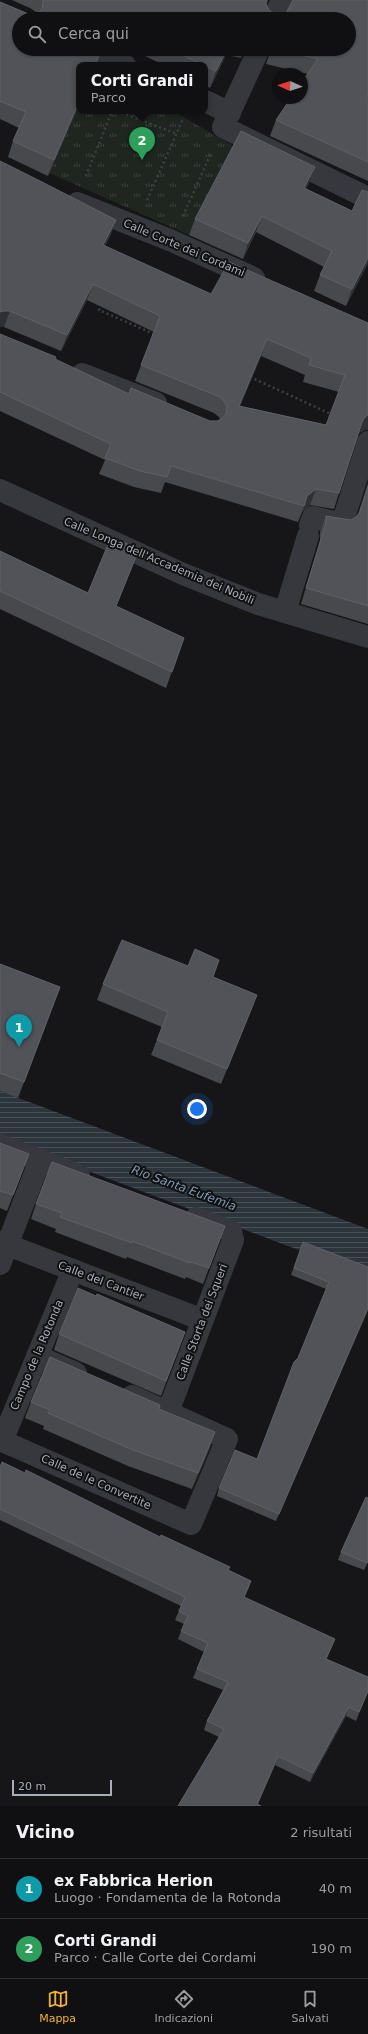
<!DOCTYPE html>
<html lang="it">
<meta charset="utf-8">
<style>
:root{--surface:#101012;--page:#19191b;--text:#f1f3f6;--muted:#9c9d9f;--line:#303032;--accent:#f2b134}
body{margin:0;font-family:"DejaVu Sans",sans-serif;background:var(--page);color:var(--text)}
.compass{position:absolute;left:272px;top:68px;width:36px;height:36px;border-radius:50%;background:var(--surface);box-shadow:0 1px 3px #0004;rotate:273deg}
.scale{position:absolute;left:12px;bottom:10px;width:100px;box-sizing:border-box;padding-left:4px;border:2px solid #a8adb8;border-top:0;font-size:11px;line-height:14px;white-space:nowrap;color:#a8adb8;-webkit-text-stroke:3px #111113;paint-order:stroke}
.you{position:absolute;left:197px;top:1109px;width:14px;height:14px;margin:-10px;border:3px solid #fff;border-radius:50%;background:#1a73e8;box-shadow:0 0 0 6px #1a73e833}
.badge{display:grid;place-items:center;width:26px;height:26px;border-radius:50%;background:var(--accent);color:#fff;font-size:13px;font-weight:700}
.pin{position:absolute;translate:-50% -33px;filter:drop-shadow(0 1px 2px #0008)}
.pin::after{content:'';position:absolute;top:21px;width:14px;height:12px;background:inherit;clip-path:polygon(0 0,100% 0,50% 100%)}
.popup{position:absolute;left:76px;top:62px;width:132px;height:52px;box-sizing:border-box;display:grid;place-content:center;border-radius:8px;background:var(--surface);filter:drop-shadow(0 1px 3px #0005);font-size:13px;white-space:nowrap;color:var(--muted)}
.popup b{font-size:15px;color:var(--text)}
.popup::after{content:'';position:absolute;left:50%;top:100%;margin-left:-8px;border:8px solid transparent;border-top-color:var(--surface)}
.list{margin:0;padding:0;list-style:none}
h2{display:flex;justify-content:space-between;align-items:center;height:52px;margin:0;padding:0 16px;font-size:17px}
h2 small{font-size:13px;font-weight:400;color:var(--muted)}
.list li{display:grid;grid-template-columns:26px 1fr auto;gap:12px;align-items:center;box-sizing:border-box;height:60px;padding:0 16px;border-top:1px solid var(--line)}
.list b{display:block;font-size:15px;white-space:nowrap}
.list p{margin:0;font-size:13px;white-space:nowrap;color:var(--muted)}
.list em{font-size:13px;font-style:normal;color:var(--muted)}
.icon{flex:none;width:22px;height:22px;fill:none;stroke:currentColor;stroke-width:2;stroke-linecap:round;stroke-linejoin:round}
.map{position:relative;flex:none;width:368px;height:1806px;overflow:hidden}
.search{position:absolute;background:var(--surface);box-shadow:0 1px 3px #0004;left:12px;right:12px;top:12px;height:44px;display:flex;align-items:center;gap:10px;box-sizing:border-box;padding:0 14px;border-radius:22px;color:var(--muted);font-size:15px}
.sheet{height:172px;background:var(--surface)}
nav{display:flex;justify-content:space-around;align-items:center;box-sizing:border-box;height:56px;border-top:1px solid var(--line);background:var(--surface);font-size:11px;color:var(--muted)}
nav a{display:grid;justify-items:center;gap:2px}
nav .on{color:var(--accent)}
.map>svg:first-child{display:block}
</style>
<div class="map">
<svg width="368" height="1806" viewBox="0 0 368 1806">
<defs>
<pattern id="grass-tufts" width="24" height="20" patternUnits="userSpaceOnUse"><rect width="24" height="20" fill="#1e261f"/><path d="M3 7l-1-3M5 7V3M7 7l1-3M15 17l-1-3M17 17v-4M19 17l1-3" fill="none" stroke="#3c433d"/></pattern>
<pattern id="water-rules" width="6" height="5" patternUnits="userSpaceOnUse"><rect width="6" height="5" fill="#2c353c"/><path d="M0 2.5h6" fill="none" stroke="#485056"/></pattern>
</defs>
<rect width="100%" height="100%" fill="#161618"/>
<!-- grass -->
<path fill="url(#grass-tufts)" d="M79,105V111H173L235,147L189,235L49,173Z"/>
<!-- water -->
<path fill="url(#water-rules)" d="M0,1091L368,1229V1276L0,1138Z"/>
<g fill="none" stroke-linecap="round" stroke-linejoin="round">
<!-- path -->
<path stroke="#3d3f44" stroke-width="2.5" stroke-dasharray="2 3" stroke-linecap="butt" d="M117,111L177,134
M86,176L112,111
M147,200L183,119
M183,216L211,153
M102,304L99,310L156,335
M250,377L333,415"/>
<!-- street -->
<path stroke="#37383d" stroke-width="22" d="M273,19L282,0
M90,49L125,65
M259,49L223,127L368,198
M205,101L230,113
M77,203L172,241L254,278
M82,374L156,403
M0,490L183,574L258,604L368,637
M310,525L313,517L342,524L368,442
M285,612L308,536
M0,1145L79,1175
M0,1242L203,1320
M0,1264L40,1160
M37,1356L76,1373
M168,1412L233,1240L231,1231L196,1218
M0,1440L191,1524L227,1439L132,1396
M2,1441L73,1270"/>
</g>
<!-- wall -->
<path fill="#47494d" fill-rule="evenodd" d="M12,0H268L266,4L269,10L274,14L280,15L286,13L293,0H368V90L367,100H368V181L270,136L276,120L291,98H302V82L308,74L266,64L271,49H349V19H19V49H102L96,65H79V105L48,176L8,157L13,141L19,128L0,119V2L31,15L36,14V12L30,8Z
M130,49H246L241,58L226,55L210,88L205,85V65H164Z
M0,161L116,220L110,236L105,246L211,294L368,323V430H365L359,433L339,493L334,509L310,505L302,512L298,522L165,482L161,493L134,487L99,474L105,460L0,411V334L129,394L210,421H217L220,420L219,417L214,413L135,381L154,332L87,300L61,351L4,327ZM261,356L305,375L303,382L339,392L326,425L240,406Z
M309,183L306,189L352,211L368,263L346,306L314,291L320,275L324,267L256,232L243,259L189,235L195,219Z
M368,483V624L301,604L320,540V532L326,516L351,520L356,517L358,514Z
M139,549L133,565L116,606L184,638L166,688L0,609V551L88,593Z
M0,964L60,987L18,1098L0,1091Z
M213,977L251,1010L221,1084L151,1055L162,1027L97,1000L103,984Z
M0,1143L23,1170L7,1211L0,1208Z
M36,1204L225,1226L203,1284L186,1277L185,1279L127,1257L126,1259L55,1232L56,1229L31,1219Z
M303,1242L368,1310L276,1521L217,1496L219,1488L257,1459L326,1289L291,1275Z
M96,1296L185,1332L161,1396L54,1350L59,1334Z
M31,1402L159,1409L215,1432L210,1448L192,1489L128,1466L43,1429L44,1426L25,1418Z
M0,1467L160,1537L251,1581L244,1597L331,1648L326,1659L368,1677V1692L356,1721L346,1716L310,1782L275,1765L258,1804L178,1806L219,1737L204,1730L207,1721L223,1690L193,1678L204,1652L178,1639L184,1624L175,1620L181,1606L0,1520Z
M368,1498V1562L364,1570L338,1560L341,1552Z"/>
<!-- shaded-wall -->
<path fill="#2f3033" d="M227,49H228L226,55L210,88L216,71Z
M244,49H246L241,58Z
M79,102V105L48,176L54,160Z
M315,167L309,183L298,204L304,188Z
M262,216L256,232L243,259L248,243Z
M116,220L110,236L97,262L103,245Z
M368,258V263L346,306L352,289Z
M93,284L87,300L61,351L67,335Z
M4,311H10L4,327H0V312Z
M267,339L261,356L233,422L239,406Z
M368,415V430H365L359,433L356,438L362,422L365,417Z
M316,489L310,505L302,512L307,496Z
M139,549L133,565L110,621L116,606Z
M368,1308V1310L276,1521L279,1514Z
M215,1432L210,1448L192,1489L198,1473Z
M251,1581L248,1590L240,1606L244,1597Z
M368,1691V1692L356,1721L359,1712Z
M349,1707L346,1716L310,1782L313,1773Z
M278,1756L275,1765L256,1806Z"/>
<!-- building -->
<path fill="#525359" stroke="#5f6168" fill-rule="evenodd" d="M43,0H267L266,4L269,10L274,14L280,15L286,13L293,0H368V90L367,100H368V162L276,120L291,98H302V82L318,59L276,49H349V19H19V49H102L95,65H79V102L54,160L13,141L26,112L0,101V2L31,15L38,13L42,9L43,2Z
M170,49H227L216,71L205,66V65H203Z
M241,131L315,167L304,188L352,211L362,190L368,192V258L352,289L320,275L332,251L262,216L248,243L195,219Z
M0,161L44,183L116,220L103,245L211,294L229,262L368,323V415L365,417L362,422L339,493L316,489L307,496L304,506L171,466L167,477L140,471L105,458L111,444L0,392V334L56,357L55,359L129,394L131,388L210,421H217L222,419L226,414L227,407L224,401L220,397L141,365L160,316L93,284L67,335L10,311H4L0,312ZM267,339L311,358L309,365L345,375L326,425L239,406Z
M368,486V606L306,588L326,523V516L351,520L356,517L360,512Z
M111,537L139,549L116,606L184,638L172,672L0,591V551L88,593Z
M122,940L188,966L195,949L219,960L213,977L257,995L227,1069L157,1040L168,1012L103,984Z
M0,964L60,987L24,1082L0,1073Z
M0,1143L29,1154L13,1195L0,1191Z
M52,1162L225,1226L209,1268L191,1262L190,1263L132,1241V1243L60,1217L62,1213L36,1204Z
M303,1242L368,1267V1308L279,1514L219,1488L235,1450L257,1459L294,1362L298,1358L329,1282L294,1268Z
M78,1288L96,1296L97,1294L185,1332L166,1381L59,1334Z
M50,1357L160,1405L159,1409L215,1432L198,1473L133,1450L48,1413L50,1410L31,1402Z
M2,1462L25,1473L26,1470L160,1537L161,1535L230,1567L228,1570L251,1581L244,1597L335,1639L326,1659L368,1677V1691L359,1712L349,1707L313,1773L278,1756L257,1804L261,1806H178L224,1729L207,1721L228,1682L197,1669L208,1643L181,1631L188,1616L179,1611L185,1597L0,1509V1467Z
M366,1497L368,1498V1561L367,1563L341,1552Z"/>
<g text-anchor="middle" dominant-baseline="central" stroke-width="4" stroke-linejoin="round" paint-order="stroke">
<!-- street labels -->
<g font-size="11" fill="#a8adb8" stroke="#111113">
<text transform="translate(184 248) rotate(23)">Calle Corte dei Cordami</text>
<text transform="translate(159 561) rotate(23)">Calle Longa dell'Accademia dei Nobili</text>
<text transform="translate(101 1281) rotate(21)">Calle del Cantier</text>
<text transform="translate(202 1322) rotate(-69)">Calle Storta dei Squeri</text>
<text transform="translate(37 1355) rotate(-67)">Campo de la Rotonda</text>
<text transform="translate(96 1482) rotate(24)">Calle de le Convertite</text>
</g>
<!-- water labels -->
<g font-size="12" font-style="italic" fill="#7f9bb3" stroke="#111113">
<text transform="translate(184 1188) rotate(20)">Rio Santa Eufemia</text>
</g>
</g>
</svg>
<svg class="compass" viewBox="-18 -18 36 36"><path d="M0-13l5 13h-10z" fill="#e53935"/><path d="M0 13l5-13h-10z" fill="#9c9d9f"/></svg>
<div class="scale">20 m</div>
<div class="you"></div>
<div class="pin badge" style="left:19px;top:1047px;background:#0f9aa8">1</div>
<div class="pin badge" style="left:142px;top:160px;background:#2e9e5b">2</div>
<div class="popup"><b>Corti Grandi</b>Parco</div>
<div class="search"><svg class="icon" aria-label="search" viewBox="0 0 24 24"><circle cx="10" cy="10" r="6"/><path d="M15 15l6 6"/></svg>Cerca qui</div>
</div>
<section class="sheet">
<h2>Vicino<small>2 risultati</small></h2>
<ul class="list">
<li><span class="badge" style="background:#0f9aa8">1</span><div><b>ex Fabbrica Herion</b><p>Luogo · Fondamenta de la Rotonda</p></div><em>40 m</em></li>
<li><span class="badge" style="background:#2e9e5b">2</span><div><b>Corti Grandi</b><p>Parco · Calle Corte dei Cordami</p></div><em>190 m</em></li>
</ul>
</section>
<nav>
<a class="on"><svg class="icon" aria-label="map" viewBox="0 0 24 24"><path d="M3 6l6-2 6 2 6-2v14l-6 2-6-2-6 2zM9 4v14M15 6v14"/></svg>Mappa</a>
<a><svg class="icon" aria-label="directions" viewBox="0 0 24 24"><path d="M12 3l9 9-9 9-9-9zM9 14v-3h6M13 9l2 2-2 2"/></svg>Indicazioni</a>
<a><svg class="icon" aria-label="saved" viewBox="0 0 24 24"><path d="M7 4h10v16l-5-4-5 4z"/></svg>Salvati</a>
</nav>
